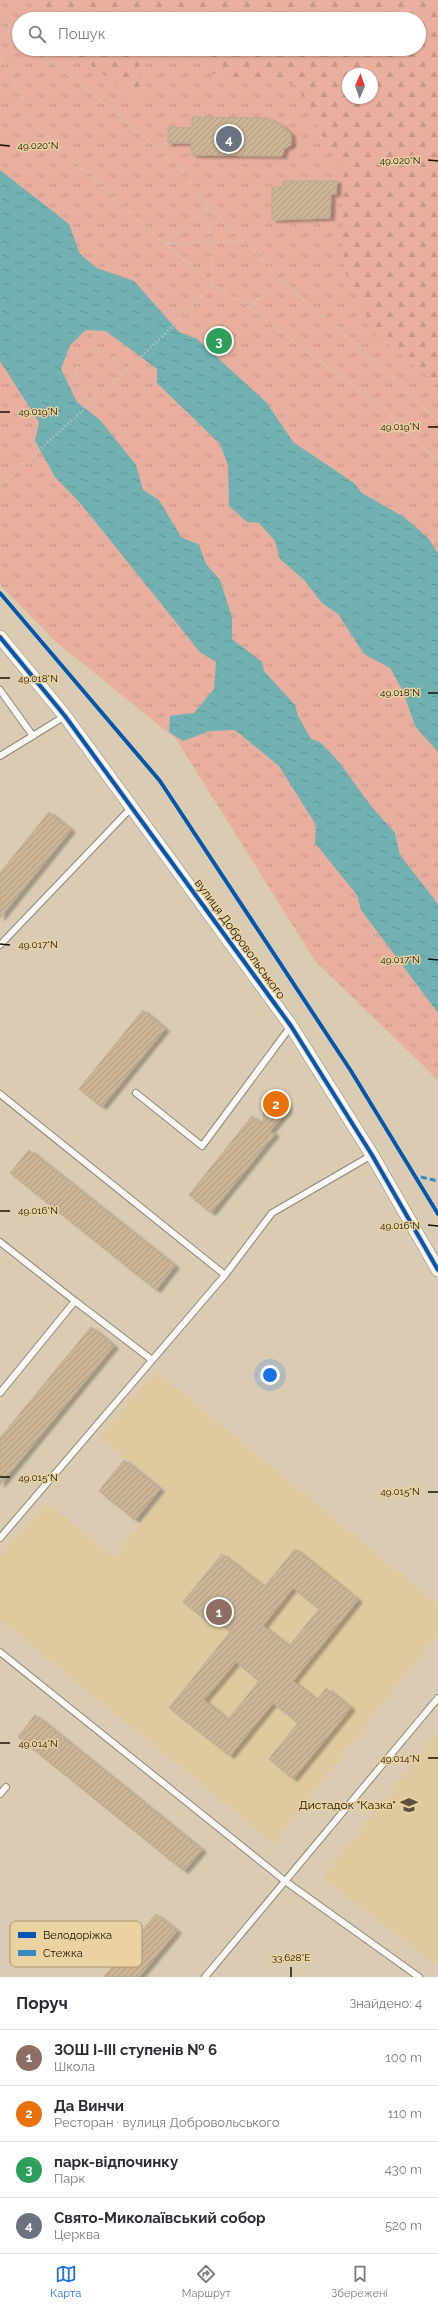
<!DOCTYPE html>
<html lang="uk">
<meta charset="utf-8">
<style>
:root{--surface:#fff;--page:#f7f7f7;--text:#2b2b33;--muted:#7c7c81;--line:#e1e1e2;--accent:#1a73e8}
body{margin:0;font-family:Raleway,sans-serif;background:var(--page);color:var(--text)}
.compass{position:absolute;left:342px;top:68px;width:36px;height:36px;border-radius:50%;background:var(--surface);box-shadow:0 1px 3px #0004;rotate:2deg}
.you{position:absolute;left:270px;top:1375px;width:14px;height:14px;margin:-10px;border:3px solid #fff;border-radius:50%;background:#1a73e8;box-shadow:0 0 0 6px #1a73e833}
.badge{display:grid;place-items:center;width:26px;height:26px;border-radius:50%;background:var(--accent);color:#fff;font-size:13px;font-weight:700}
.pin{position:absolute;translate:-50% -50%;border:2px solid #fff;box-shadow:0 1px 4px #0006}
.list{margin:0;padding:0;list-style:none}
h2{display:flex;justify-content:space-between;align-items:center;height:52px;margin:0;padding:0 16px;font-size:17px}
h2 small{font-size:13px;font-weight:400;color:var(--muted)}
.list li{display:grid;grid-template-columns:26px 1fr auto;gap:12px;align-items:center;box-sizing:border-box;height:56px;padding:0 16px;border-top:1px solid var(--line)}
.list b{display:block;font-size:15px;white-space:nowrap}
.list p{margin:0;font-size:13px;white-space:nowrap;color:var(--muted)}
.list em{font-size:13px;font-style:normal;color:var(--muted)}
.icon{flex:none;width:22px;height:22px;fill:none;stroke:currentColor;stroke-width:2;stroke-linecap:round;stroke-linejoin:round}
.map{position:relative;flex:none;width:438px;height:1977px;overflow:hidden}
.search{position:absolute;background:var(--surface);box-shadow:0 1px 3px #0004;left:12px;right:12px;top:12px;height:44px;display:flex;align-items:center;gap:10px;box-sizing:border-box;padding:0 14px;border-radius:22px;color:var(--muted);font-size:15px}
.sheet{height:276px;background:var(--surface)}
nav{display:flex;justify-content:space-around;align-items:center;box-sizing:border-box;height:56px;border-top:1px solid var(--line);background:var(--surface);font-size:11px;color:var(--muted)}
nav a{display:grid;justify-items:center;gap:2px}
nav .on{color:var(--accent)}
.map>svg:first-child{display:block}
</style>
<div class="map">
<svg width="438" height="1977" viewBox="0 0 438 1977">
<defs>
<pattern id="grass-tufts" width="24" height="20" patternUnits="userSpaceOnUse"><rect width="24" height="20" fill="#e8af9f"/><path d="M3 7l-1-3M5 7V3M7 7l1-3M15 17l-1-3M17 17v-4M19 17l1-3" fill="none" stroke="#c69687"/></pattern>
<pattern id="forest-firs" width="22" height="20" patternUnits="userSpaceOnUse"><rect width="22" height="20" fill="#e8af9f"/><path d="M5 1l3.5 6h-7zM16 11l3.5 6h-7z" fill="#c69687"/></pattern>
<pattern id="water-ripples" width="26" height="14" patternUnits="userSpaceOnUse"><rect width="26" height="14" fill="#71b1b1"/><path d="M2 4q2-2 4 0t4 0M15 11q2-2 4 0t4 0" fill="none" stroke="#619796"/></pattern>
<pattern id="building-hatch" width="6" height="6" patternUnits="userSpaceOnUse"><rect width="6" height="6" fill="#ccb496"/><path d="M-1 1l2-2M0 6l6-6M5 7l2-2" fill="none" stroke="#ae9a80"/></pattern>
<filter id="shadow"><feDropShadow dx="4.5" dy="2.5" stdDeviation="1" flood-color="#0004"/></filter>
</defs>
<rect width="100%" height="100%" fill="#d9ccb2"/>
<!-- built -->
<path fill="#dfca9f" d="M156,1371L438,1604V1633L274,1844L0,1620V1556L47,1502L114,1557L166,1490L99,1437Z
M438,1732V1967L322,1878Z"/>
<!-- grass -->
<path fill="url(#grass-tufts)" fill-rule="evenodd" d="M0,0H438V1080L315,961L176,739L55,641L0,585ZM19,19H419V49H19ZM348,74H372V98H348Z"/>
<!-- forest -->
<path fill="url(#forest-firs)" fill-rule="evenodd" d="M48,0H438V385L376,335L344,269L340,170L297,85L209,73L203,49H419V19H42ZM348,74H372V98H348Z
M68,49H138L141,101Z"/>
<!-- water -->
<path fill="url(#water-ripples)" d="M0,170L69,224L80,254L97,268L134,281L179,332L197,339L267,403L293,442L354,483L362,493L404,517L428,538L438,553V752L415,726L403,691L390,668L364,654L338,614L322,603L304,580L280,559L275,541L259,523L247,522L229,506L228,465L220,444L157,383V369L106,331L86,330L70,345L61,369L77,402L100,420L136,465L143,490L159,500L181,537L199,545L206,564L220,580L232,617V639L262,662L264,671L295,705L298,716L311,739L320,742L339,762L371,806L395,833L400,855L438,904V1013L361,910L357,895L315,843L316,825L279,766L235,730L210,731L183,741L169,732L170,716L194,713L214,689L216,662L200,652L81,504L55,477L35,441L39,422L0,361Z"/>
<!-- building -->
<path fill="url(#building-hatch)" stroke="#b9ac99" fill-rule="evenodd" filter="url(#shadow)" d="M192,117L268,118L281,125L291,134V145L284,149L282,156L192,155L191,143H168V127L192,128Z
M283,181H337L336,194H331L330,218L272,220V187H283Z
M49,812L71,830L0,918V873Z
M143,1010L165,1029L102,1107L79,1089Z
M276,1095L282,1097L287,1103V1111L270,1131L275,1134L211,1213L189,1195L252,1116L263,1125L264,1101L268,1096Z
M29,1150L175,1266L156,1290L10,1173Z
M91,1327L114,1346L0,1485V1438Z
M124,1460L160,1489L135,1520L99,1491Z
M295,1549L358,1600L293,1681L317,1700L326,1688L351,1708L293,1779L269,1759L298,1723L273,1703L230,1756L169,1708L230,1632L212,1617L208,1622L183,1602L222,1554L264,1587ZM293,1588L319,1609L289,1646L263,1626ZM236,1662L259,1681L228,1720L204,1700Z
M35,1715L202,1850L184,1871L18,1737Z
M156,1914L177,1931L139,1977H104Z"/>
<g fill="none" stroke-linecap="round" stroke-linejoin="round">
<!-- service casing -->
<g stroke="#908671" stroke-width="8">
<path id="service" d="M0,690L33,736
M0,756L65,716
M0,945L132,807
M136,1093L202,1146L291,1026
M0,1094L225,1275
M0,1242L75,1301
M0,1393L75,1301L152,1360
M0,1538L225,1275L272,1213L372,1155
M0,1652L285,1881L419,1977
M0,1794L6,1787
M205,1977L438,1698"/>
</g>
<!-- minor casing -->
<g stroke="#908671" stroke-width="14">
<path id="minor" d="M0,637L65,716L291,1026L372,1155L438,1270"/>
</g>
<!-- path -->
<path stroke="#cdc9c0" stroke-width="2.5" stroke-dasharray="1 3" stroke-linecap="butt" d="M0,23L19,37
M0,57L38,129L166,244L213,284L248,307L385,410L438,462
M243,241L166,244L207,205L282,280L367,355L438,420
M248,307L282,280
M92,403C78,386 70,374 83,353L96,349L114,358L127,370
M0,486C72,419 147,356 213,284L207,205L185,174L112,109L36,49
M0,585L116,727L297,977L438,1206"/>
<!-- service -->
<use href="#service" stroke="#f9f7f3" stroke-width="6"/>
<!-- minor -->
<use href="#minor" stroke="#f9f7f3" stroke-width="13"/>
<!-- quiet -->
<path stroke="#378ac4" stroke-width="3" stroke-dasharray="6 3" stroke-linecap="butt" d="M421,1177L438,1181"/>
<!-- cycleway casing -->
<g stroke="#ead2a1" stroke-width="6">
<path id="cycleway" d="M0,593L160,781L351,1071L438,1214
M0,637L65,716L291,1026L372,1155L438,1270"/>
</g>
<!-- cycleway -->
<use href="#cycleway" stroke="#0057b8" stroke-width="4"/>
</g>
<!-- ticks -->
<path fill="none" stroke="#181001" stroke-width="1.5" d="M0,145L10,146M428,160L438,161M0,412H10M428,427H438M0,678H10M428,693H438M0,944L10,945M428,959L438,960M0,1211H10M428,1225L438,1226M0,1477H10M428,1492H438M0,1743H10M428,1758H438M291,1977V1967"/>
<!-- icons -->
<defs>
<g id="school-bare" transform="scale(1.38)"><path d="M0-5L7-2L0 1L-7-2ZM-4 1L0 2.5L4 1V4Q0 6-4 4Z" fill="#5c523f" stroke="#ead2a1" stroke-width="2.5" paint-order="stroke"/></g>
</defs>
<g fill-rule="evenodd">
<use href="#school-bare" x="409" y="1805"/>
</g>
<g text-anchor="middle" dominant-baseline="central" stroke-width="3" stroke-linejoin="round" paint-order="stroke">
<!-- street labels -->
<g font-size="12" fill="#181001" stroke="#ead2a1">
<text transform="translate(240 939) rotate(54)">вулиця Добровольського</text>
</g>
<!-- poi labels -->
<g font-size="12" fill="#181001" stroke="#ead2a1" text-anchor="end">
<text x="396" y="1805">Дистадок "Казка"</text>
</g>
</g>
<!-- legend -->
<rect x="10" y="1921" width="132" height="46" rx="6" fill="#ead2a1" stroke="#ab9871" stroke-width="1"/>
<rect x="18" y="1932" width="18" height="6" fill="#0057b8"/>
<rect x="18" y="1950" width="18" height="6" fill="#378ac4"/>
<g font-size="11" fill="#181001">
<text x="43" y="1939">Велодоріжка</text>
<text x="43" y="1957">Стежка</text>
</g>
<g font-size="10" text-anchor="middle" fill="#181001" stroke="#ead2a1" stroke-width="3" stroke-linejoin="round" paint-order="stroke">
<text x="38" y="149">49.020°N</text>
<text x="400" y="164">49.020°N</text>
<text x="38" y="415">49.019°N</text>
<text x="400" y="430">49.019°N</text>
<text x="38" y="682">49.018°N</text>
<text x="400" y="696">49.018°N</text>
<text x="38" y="948">49.017°N</text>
<text x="400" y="963">49.017°N</text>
<text x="38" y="1214">49.016°N</text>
<text x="400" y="1229">49.016°N</text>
<text x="38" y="1481">49.015°N</text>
<text x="400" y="1495">49.015°N</text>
<text x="38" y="1747">49.014°N</text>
<text x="400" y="1762">49.014°N</text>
<text x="291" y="1961">33.628°E</text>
</g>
</svg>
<svg class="compass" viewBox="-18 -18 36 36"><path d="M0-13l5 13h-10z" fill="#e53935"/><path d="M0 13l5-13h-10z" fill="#7c7c81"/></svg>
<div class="you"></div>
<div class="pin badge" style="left:219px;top:1612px;background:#8d6e63">1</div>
<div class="pin badge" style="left:276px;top:1104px;background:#e8710a">2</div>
<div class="pin badge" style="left:219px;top:341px;background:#2e9e5b">3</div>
<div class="pin badge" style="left:229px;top:139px;background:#6b7280">4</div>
<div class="search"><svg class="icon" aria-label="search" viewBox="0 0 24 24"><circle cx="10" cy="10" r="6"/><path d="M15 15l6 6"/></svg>Пошук</div>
</div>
<section class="sheet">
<h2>Поруч<small>Знайдено: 4</small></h2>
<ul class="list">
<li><span class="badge" style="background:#8d6e63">1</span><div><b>ЗОШ І-ІІІ ступенів № 6</b><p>Школа</p></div><em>100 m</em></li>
<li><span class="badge" style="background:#e8710a">2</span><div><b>Да Винчи</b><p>Ресторан · вулиця Добровольського</p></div><em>110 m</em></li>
<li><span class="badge" style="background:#2e9e5b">3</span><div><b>парк-відпочинку</b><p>Парк</p></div><em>430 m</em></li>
<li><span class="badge" style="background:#6b7280">4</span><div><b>Свято-Миколаївський собор</b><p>Церква</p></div><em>520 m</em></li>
</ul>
</section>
<nav>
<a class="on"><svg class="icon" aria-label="map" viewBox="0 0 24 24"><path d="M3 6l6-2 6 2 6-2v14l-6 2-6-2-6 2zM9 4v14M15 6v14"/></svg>Карта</a>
<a><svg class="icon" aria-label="directions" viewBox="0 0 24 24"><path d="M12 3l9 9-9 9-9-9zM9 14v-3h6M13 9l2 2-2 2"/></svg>Маршрут</a>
<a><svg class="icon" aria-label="saved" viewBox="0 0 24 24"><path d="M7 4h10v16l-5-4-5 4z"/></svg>Збережені</a>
</nav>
